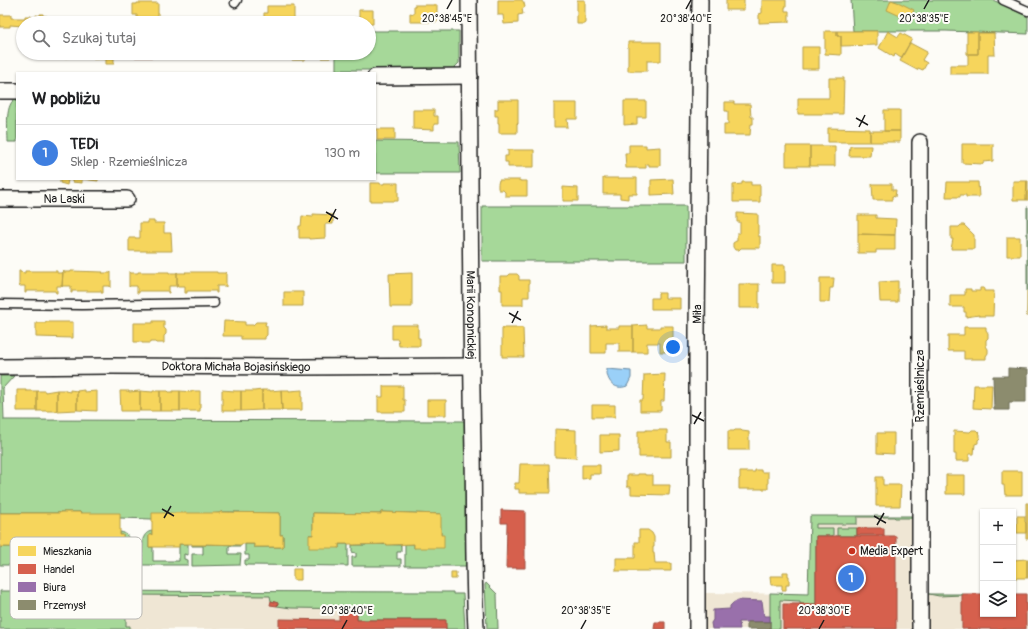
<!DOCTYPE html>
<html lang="pl">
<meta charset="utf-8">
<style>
:root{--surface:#fff;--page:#f6f6f6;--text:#202124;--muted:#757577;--line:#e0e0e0;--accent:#0b8043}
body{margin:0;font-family:Pangolin,sans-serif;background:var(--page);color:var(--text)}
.controls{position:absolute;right:12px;bottom:12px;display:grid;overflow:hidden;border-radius:0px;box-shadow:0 1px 3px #0004}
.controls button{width:36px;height:36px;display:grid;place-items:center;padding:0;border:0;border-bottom:1px solid var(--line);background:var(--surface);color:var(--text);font:20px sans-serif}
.you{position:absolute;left:673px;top:347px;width:14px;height:14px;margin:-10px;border:3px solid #fff;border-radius:50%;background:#1a73e8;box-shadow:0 0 0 6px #1a73e833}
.badge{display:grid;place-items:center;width:26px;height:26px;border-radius:50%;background:var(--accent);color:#fff;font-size:13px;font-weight:700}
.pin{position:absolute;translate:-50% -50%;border:2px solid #fff;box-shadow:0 1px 4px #0006}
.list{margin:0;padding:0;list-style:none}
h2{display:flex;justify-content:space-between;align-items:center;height:52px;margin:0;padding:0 16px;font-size:17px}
h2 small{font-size:13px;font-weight:400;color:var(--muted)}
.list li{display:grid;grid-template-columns:26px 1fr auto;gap:12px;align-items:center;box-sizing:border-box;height:56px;padding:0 16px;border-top:1px solid var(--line)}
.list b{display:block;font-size:15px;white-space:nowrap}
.list p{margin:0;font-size:13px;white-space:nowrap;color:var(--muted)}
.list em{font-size:13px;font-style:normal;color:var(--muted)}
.icon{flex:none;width:22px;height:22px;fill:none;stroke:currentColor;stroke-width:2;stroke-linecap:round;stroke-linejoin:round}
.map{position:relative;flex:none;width:1028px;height:629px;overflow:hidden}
.search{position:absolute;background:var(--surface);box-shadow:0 1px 3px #0004;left:16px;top:16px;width:360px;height:44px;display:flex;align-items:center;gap:10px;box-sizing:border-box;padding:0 14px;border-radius:22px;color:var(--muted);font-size:15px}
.panel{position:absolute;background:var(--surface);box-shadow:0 1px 3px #0004;left:16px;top:72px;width:360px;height:108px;border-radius:0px}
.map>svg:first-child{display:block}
</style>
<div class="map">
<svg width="1028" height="629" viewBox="0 0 1028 629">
<rect width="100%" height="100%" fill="#fdfcf7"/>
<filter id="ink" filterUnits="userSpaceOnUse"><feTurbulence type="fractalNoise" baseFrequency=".025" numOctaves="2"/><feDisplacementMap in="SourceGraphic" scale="8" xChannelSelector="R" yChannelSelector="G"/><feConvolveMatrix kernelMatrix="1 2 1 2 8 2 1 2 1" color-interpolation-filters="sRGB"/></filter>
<g filter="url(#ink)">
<!-- built -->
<path fill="#efe6d4" d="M810,516H911L912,629H706L705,593L808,594Z
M122,593L463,594L465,629H122Z
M929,594H983V614H1013V594H1028V629H929Z"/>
<!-- green -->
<path fill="#a6d899" stroke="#617a5a" d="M851,0H993L1028,17V34L946,31H853Z
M369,31H459V63L452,70H336V53H369Z
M17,98V142H8C8,129 4,103 17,98Z
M375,141L459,142L460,173H375Z
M482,206H686V261H482Z
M1027,207H1028V291H1027Z
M0,376H14L3,388L4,420L465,421L468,566H405V544H414V548L441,535L440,514L381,512V514L313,513V535H309L339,548V544H348V566L245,565V560H249V555H245V544H254V547H283V535H280V513H241L240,512H221L220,513L152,519L120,518L80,513V512H60V513H0Z
M810,516H911L912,518H895L894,517H857V524H816V528H833V536H816V604H800V601L780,600V629H770V593L808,594Z
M837,528H857V536H837Z
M152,531V535H149V547H153V561H179V544H188V555L184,554V559L188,560V565H142L143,539C145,534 147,532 152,531Z
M120,532C134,533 130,555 130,565H84V560L89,559V555L84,554L85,544H93V561H119V547H123V535H120Z
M18,544H27V554H23V559L27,560V565H0V547H18Z
M206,544L241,545V546H229V554H241L240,565L192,566V554H203V546H192V545H206Z
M366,544L401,545V552H397V559H401V566H352V557H356V553L352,552V545H366Z
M486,583L497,594L498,629H487L485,585Z
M0,591L453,592V594H463L465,629H446L445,620H357V609L291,608L277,606L278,603L271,601L270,596L126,595V626H130V629H0Z
M929,594H962V595L939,596Z"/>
<!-- water -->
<path fill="#9ad0f8" stroke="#6888a0" d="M607,369L631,371V378L627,386C615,391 606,381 607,369Z"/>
<!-- homes -->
<path fill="#f6d55c" stroke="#b59e49" d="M498,0H522L524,3L525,7L522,9L523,14L518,15V23L504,24L503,15H498Z
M577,0H585V24H577Z
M726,0H744V10H726Z
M762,0H786V7H785V11H789V22L759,23V14L762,13Z
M891,0L900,3L914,10L909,20L887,10Z
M137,3H158V23L137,22V15H133V4H137Z
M414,5H437V22H410V13L414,14Z
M267,6H294V23H267V19H264V13H267Z
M359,10H373V24H369V23H359Z
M40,14H43V16H47V23H23V26L10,25V27H0V15H11V18H25V16H31V17L36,18V15L40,16Z
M825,31H837V36H841V55L825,54Z
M837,31H877V45L841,46V36H837Z
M888,31L898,37L901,33L912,39L901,58L895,54L894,57L879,48Z
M967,32H978V54H967Z
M978,33H994L995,55H988V74H950V65H968V54H978Z
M628,42H661V61H647V71H628Z
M910,43L927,52L922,60L927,63L923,70L918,68L917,70L900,61Z
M802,47H819V69H802Z
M61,53H76V57L62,58Z
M93,53H126V57H114V64H106V59H93Z
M290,53H330V58H322V56H305V60H291Z
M829,78H844L843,114H798V98H829Z
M498,100H518V124L517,123V133H499V123H498V116H495V109H498Z
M624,101H646V117H637V124L624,125Z
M725,102H734V104H750L751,117H753V124H751L750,135H724V124H728V111H725Z
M554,103H577V119H567L568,127H554Z
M413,110H434V116H438V124H434V130L413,129Z
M884,110H900V131H884Z
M828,128L870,129V142H828Z
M377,129H395V140H377Z
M870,131H900V142H870Z
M962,144H993V161L983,162V164L962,163Z
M629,145H646V148L660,147V166H649V164H646V168H626L625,153H629Z
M786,146H810V166H786Z
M810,146H835V166H810Z
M850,146H871L870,156H849Z
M508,150H534V167H508V162H505V156H508Z
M603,178H637V194H628V199L620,198V194H603Z
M60,179H82V183L72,182V180H68L67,185L60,183Z
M82,179H98V181Z
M673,179L674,194L651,195V180Z
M499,180H520V181H527V196H505V192L503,190H499L498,188V184Z
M1013,181H1027L1026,200H1013Z
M1027,181H1028V200H1026Z
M742,182H751V185H760V202H733V185L742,184Z
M947,182H978L979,197H966V195H960V197H946Z
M370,183H380V184H384V183H398V201H370Z
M872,184H892V190H896L895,197L892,196V200H873Z
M563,187L578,188V201H563Z
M737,213L758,214V236H760V248H741L739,250H735L733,247V243L736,241H737V233H740V222H737Z
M313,214L333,215V224H325V238L309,239V238H299V226H301L302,216L313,217Z
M858,215H876V218L896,219L895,235L858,234Z
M147,221H154V223H164V233H171L172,251H129V238H140V223H147Z
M961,225H964L974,235V249H951L953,239H951V227H959Z
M858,234L895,235V250H876V253H858Z
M1007,237H1020V256H1007Z
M772,265H785V283H772Z
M19,271H20V272L25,273V271H57V273H62L63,271L62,287V286H57V293H56L55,291H26V293H25V286H19V287Z
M63,271H64V272H71V271L103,272L102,273H110L111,272V287H110V286H103V293H101V291H72V293H71V286H63L62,287Z
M129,272H130V273H138V272H169V273H177V272V287H176L177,286H169V293H168V291H139V293H137V286H130L129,287Z
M177,272L178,273H186L185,272H217V273H225L226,272V287L225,286H217V293H216V291H187V293H185V286H178L177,287Z
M412,273V307H390L389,274Z
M510,274H517L519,276V280H529V297H523V305H502V290H500V276H508Z
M820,278H834L833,288H830L829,302H820Z
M898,281V302H880L879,282Z
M739,284H759V308H739Z
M980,288H984V291H994L993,316H979V315L966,317V312H964V307H950V295H965V289H971V291H980Z
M1027,291H1028L1027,317Z
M284,292H303V306H284Z
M658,293H665V298H680V309H651V298H658Z
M153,321H164V328L166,330V334L164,336V343H156L155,342H150V343H142V342H134V323H153Z
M224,321L245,322V325H253L256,322H266L265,325L267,326V335L265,337V339H241V336H223Z
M46,322H73V338L36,337V323H46Z
M392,325H418V338H420V346H399L398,339H392Z
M606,325V328H619V326H633V352H619V343H606V353H591V326Z
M647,325V328H660V326H673V338H672V344H673L674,346L673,352H660V343H647V352H633V326Z
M964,327H986V330L988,333V338L986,340V346L988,349V353L986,356V359H964V351H948V335H964Z
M502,328H523L524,357H502Z
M665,374L664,401H661V411H640V400H643L644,375Z
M974,385H992L991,409L973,408Z
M383,386H403V400H405V412H378V397H383Z
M17,390H26V391H37V411H17Z
M57,390H65V391L70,392V390L77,391V410L57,411Z
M57,390V411H37V391H45V392Z
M84,390V392L97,391V411L77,410V391Z
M222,390L235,391H241V411H222Z
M262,390V410L241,411V391H254Z
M262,390H270V391L281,390L282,410H262Z
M281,390H289V391L302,390V410H282Z
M120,391H129V392L140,391V411H121Z
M140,391L153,392V391H160V411H140Z
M160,391H168L169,392H173V391H180V411H160Z
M180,391L192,392V391H200V411H180Z
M427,400H446V415H427Z
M592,405H615V417H592Z
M555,429L576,430V458L555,457Z
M646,430H667V442H671V457H639V450H638V431H646Z
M735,430H741L742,431L749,432V450H728V431H734Z
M972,430H976L980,434V438L978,440V443L975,444L974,454H969V461H956V454H954V431L970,432Z
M877,433H894V454L877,453Z
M600,435H619V451L600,452Z
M520,464H549L550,493H519V489H515V483H519Z
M582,465H600V474H590V478L582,479Z
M755,470H761V472H768V489H739V479L740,478V472H755Z
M1002,471H1022V495H1005L1004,485H1002Z
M638,474H645V475H653V485H670L669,495L631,494V487H627V475H638Z
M946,475H965V494H946Z
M876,477H883V485H901L900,506H876Z
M1026,503H1028V539H1026Z
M60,512H80V513H120V535H123V547H93V544L67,545V544H46V545L18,544L19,547H0V513H60Z
M220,512L280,513V535H283V547H254V544H241V545L206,544V545H192V544H179V547H149V535H152V513H220Z
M381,512L441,514V535H444V548H414V544L387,545V544L352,545V544H339V548H309V535H313V513L381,514Z
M1017,516H1025V522L1026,523V533H1017Z
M639,530H648L652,533L654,537V547H653V553H654L655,563H671V571H616V558H635V542H639Z
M1027,559H1028V578H1027Z
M1027,559V578H1013V560Z
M293,569H301V580H293Z
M451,572H456V579H451Z
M783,572H788V576H789V585H786V590H782V585H771L770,576H783Z"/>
<!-- shops -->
<path fill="#d6604d" stroke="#9e4c3e" d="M126,53H181V57H126Z
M501,510L525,511V568H506L507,523H501Z
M857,528H884V535H857Z
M816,536H896V629H783V604H816Z
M962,594H983V614H1013V594H1026V629H962Z
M271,601L278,603L277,606L270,605Z
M339,609H357V620H446V629H279V619L339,620Z
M655,622H665V629H654Z"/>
<!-- offices -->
<path fill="#9970ab" stroke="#745780" d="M738,600L762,601L764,616H770V622H739L740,629H712L711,623L713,620V610L730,609V606L733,603Z"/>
<!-- industry -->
<path fill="#8c8c6e" stroke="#6a6a55" d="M1008,368L1028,369V386H1026V402H1009V410H994L993,376H1008Z
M747,622H770V629H747Z"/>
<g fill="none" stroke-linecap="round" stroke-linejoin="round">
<!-- lane casing -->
<g stroke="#1c1c1c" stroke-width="11">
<path id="lane" d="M1003,0L1028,11
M235,3L237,0
M0,304L82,305L214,303"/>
</g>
<!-- street casing -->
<g stroke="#1c1c1c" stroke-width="18">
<g id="street">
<path id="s1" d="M469,0C470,151 470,301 473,452C474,511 473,570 476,629"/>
<path d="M375,77L470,76"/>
<path d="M0,91H17"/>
<path id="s2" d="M0,199H127"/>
<path id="s3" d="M0,367L109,366L299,367L471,366"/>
<path id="s4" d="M697,629V330L700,0"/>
<path d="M920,629V142"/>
</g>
</g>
<!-- lane -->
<use href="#lane" stroke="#fdfcf7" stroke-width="8"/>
<!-- street -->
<use href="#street" stroke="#fdfcf7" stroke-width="15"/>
</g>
</g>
<!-- ticks -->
<path fill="none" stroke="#1c1c1c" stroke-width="1.5" d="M447,9L452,0M686,9L691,0M924,9L929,0M856,118L868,125M859,127L865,115M326,212L338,219M329,222L336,209M509,313L521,320M512,323L518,311M692,415L704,421M694,424L701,412M162,509L174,516M874,516L886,523M164,518L171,506M877,525L884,513M342,629L347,620M581,629L586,620M819,629L824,620"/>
<!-- markers -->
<circle fill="#c8321e" stroke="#fdfcf7" stroke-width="1.5" cx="852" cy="551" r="4"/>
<g text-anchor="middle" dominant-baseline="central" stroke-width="4" stroke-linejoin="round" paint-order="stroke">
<!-- street labels -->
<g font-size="12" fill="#1c1c1c" stroke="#fdfcf7">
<text stroke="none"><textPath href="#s2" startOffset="64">Na Laski</textPath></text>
<text stroke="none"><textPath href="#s4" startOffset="315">Miła</textPath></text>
<text stroke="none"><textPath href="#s1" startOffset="315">Marii Konopnickiej</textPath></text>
<text stroke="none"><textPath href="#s3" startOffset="236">Doktora Michała Bojasińskiego</textPath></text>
<text transform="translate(920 386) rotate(-90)">Rzemieślnicza</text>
</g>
<!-- poi labels -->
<g font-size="12" fill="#1c1c1c" stroke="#fdfcf7" text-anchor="start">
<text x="860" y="551">Media Expert</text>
</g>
</g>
<!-- legend -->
<rect x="10" y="537" width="132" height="82" rx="6" fill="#fdfcf7" stroke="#bab9b5" stroke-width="1"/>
<rect x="18" y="546" width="18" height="10" fill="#f6d55c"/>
<rect x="18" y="564" width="18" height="10" fill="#d6604d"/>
<rect x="18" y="582" width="18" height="10" fill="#9970ab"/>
<rect x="18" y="600" width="18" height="10" fill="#8c8c6e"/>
<g font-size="11" fill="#1c1c1c">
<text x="43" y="555">Mieszkania</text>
<text x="43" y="573">Handel</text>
<text x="43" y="591">Biura</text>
<text x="43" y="609">Przemysł</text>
</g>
<g font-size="10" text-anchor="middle" fill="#1c1c1c" stroke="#fdfcf7" stroke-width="4" stroke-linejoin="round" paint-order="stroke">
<text x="447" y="22">20°38'45"E</text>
<text x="686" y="22">20°38'40"E</text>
<text x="924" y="22">20°38'35"E</text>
<text x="347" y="614">20°38'40"E</text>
<text x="586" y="614">20°38'35"E</text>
<text x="824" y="614">20°38'30"E</text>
</g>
</svg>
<div class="controls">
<button>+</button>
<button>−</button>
<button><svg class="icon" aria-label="layers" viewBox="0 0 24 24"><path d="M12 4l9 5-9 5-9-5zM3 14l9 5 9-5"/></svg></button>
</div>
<div class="you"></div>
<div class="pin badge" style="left:851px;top:578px;background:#3f7fe0">1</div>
<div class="search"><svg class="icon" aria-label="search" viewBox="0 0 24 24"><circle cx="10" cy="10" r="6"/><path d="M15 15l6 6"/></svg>Szukaj tutaj</div>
<section class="panel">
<h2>W pobliżu<small></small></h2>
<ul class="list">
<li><span class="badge" style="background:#3f7fe0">1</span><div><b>TEDi</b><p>Sklep · Rzemieślnicza</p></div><em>130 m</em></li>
</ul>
</section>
</div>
